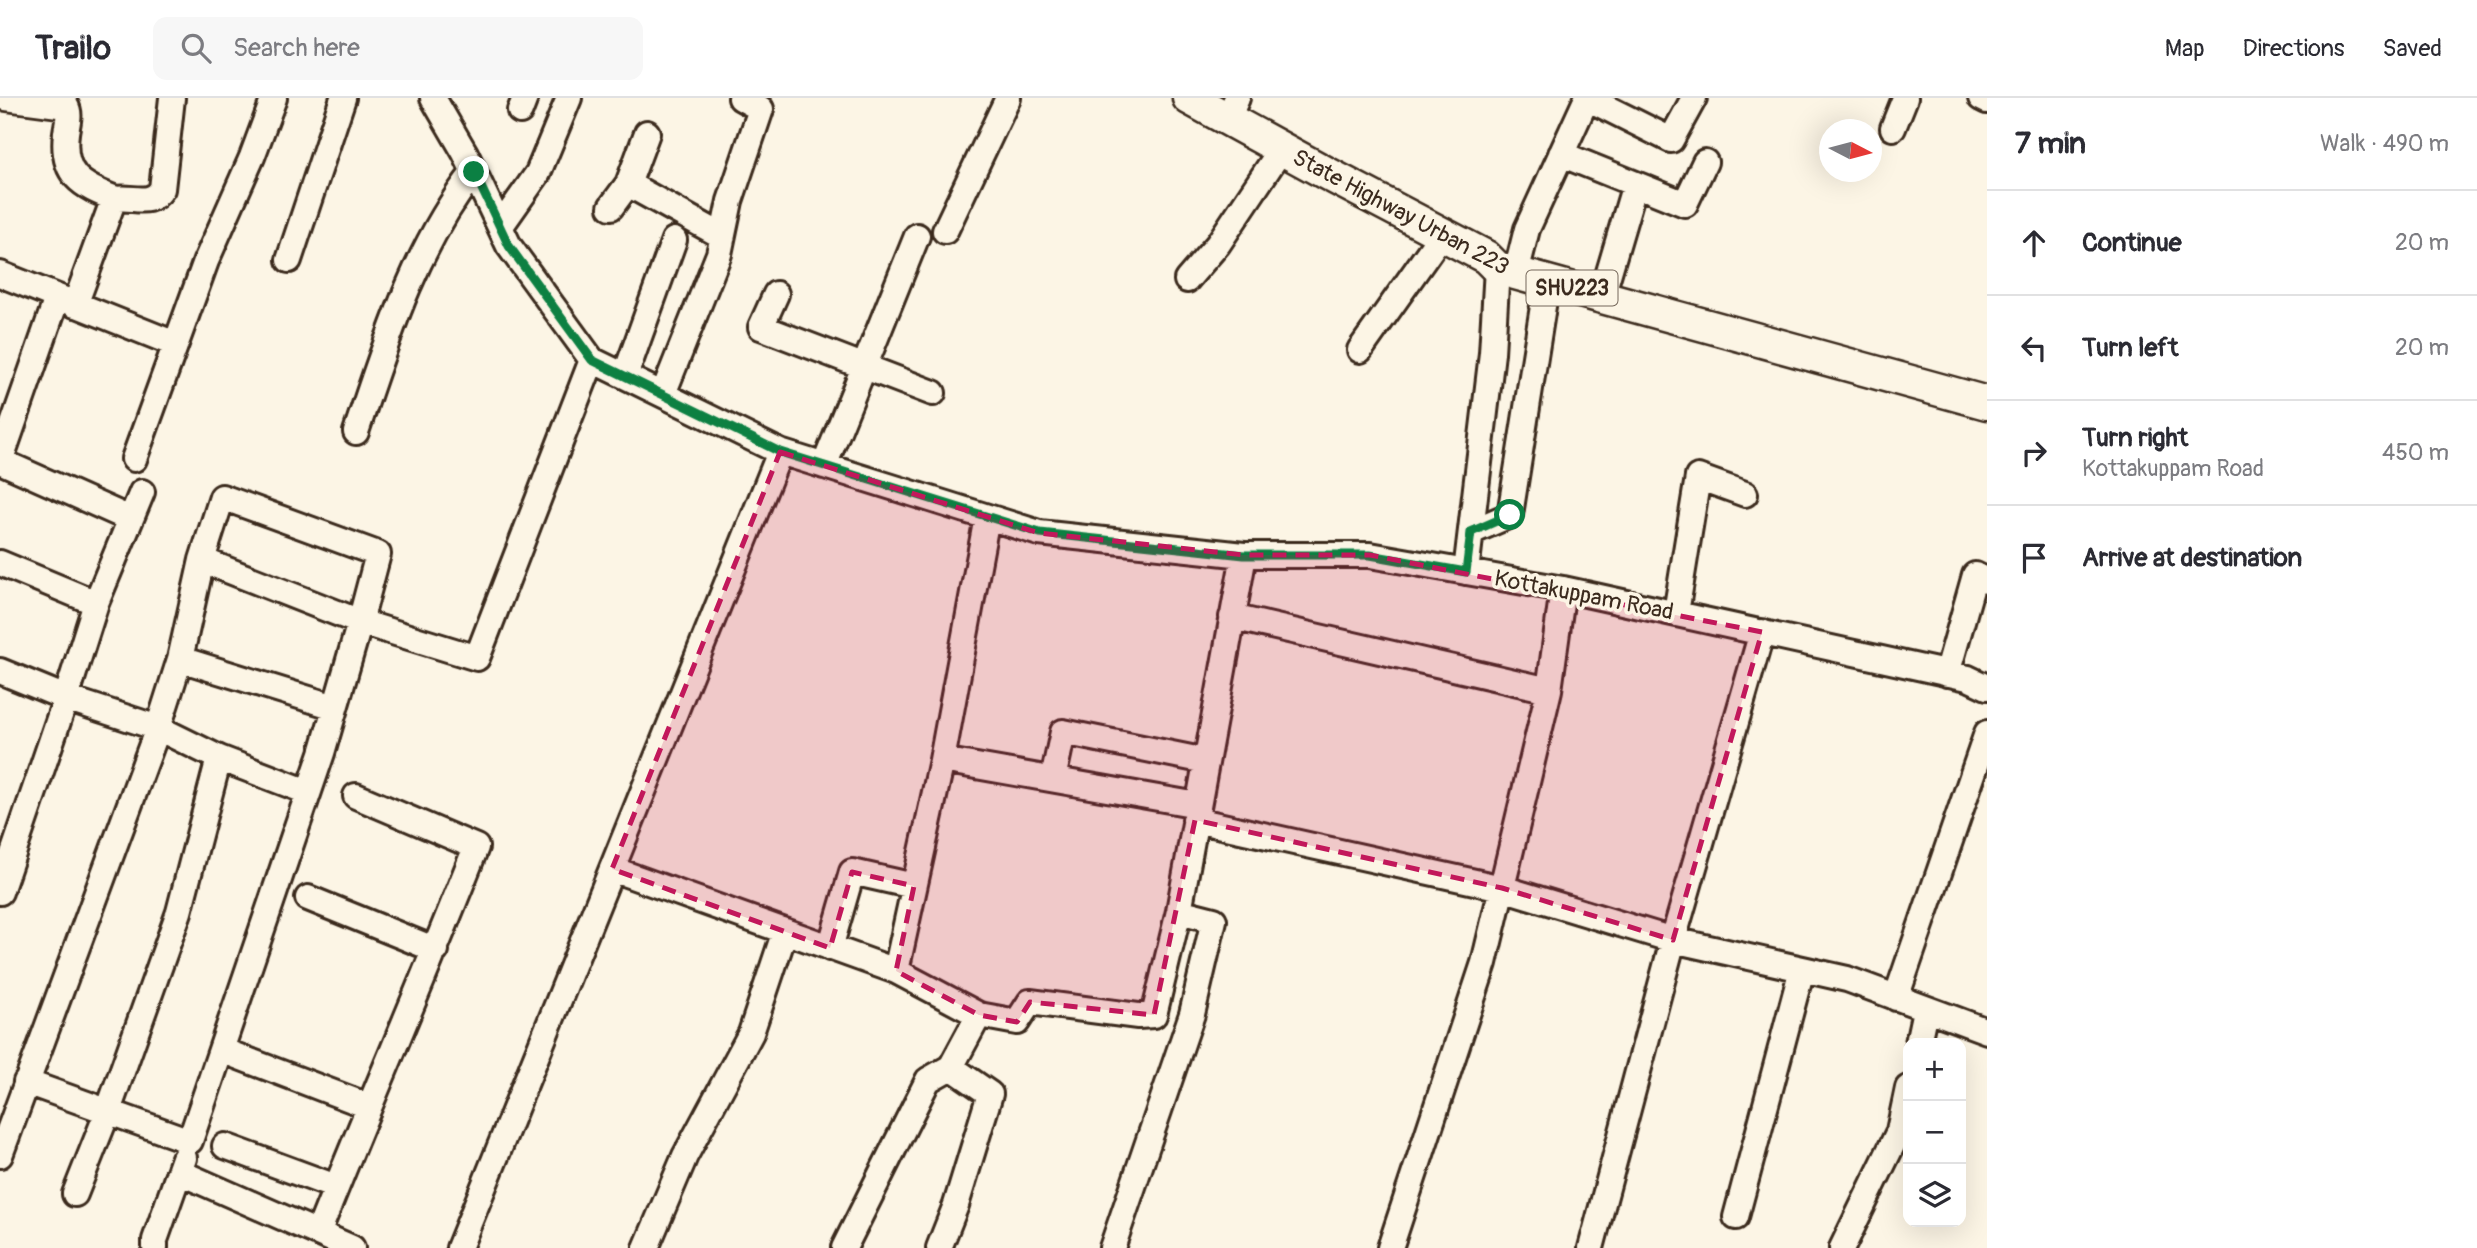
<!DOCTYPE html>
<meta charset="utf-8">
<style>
:root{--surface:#fff;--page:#f7f7f7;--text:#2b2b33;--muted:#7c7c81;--line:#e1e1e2}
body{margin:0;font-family:Pangolin,sans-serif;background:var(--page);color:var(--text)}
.controls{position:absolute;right:21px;bottom:21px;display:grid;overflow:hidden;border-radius:14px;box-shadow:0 7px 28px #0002}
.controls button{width:63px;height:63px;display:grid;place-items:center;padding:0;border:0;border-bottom:2px solid var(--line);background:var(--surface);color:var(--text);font:35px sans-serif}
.compass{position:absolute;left:1819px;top:21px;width:63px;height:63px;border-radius:50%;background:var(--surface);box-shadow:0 7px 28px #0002;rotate:96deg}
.stop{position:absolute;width:21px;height:21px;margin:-16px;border:5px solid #0b8043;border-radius:50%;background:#fff}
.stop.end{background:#0b8043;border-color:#fff;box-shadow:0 2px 7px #0008}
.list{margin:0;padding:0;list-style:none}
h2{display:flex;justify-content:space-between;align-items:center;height:91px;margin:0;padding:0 28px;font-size:30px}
h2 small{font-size:23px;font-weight:400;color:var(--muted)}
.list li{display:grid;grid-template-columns:46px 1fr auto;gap:21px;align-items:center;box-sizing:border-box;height:105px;padding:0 28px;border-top:2px solid var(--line)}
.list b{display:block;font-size:26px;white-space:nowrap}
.list p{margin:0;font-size:23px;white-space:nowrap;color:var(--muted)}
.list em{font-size:23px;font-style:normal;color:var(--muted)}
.icon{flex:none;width:38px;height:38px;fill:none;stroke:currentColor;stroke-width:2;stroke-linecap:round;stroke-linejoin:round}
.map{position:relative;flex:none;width:1987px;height:1150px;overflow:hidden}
header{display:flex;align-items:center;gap:42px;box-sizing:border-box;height:98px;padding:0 35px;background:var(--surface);border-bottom:2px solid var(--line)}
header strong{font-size:33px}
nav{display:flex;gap:38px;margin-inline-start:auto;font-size:24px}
.search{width:490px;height:63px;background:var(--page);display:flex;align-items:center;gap:18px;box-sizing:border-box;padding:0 24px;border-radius:14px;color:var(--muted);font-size:26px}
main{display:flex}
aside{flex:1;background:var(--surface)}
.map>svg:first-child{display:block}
</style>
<header>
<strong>Trailo</strong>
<div class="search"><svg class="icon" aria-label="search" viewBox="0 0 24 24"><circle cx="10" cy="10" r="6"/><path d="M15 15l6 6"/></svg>Search here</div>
<nav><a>Map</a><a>Directions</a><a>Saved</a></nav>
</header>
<main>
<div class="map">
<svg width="1987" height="1150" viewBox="0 0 1987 1150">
<rect width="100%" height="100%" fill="#fcf5e5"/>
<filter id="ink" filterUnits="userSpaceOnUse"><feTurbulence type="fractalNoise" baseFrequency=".0143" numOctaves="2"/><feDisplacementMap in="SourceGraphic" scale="14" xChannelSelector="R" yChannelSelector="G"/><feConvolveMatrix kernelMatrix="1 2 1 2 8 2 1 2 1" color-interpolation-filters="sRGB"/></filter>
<g filter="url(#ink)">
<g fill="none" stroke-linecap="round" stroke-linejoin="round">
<!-- minor casing -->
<g stroke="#3b2a1e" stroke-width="30">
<path id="minor" d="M6,0L66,8C71,16 67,26 66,35C61,77 81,88 116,101
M433,0L465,55L509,148L592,262L780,354L1039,435L1244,457H1370L1563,491L1968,580L1987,589
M1587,0L1671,42L1694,0
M1981,0L1987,3
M520,13L525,0
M1228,20L1237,0
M1893,30L1905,0
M1561,56L1685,106L1705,64
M628,86L722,138
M611,109L628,86L647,35
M500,129L538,75L569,0
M945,133L1008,0
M289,162L343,0
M1516,175L1527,131L1587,0
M0,176L175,246
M1187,182L1218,146L1282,50
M776,196L761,229L933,295
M1602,198L1635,86
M75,207L112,106L116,101C134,98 150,109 162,91L172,0
M1360,252L1442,136
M625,278L674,142
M663,296L719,156L730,103L761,11L741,0
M356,334C386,244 415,149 474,74
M0,356L4,352L57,200
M134,361L206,163L252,59L274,0
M0,363L130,421
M824,368L917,138
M987,419L942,662L1198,707
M1471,434L1510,417L1547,183
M202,462L360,524L378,456L222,399L202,462L180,561L158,630L219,660L308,694
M0,465L96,505
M1466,474L1492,255L1497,170
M1676,515L1698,379L1745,396
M1232,519L1549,592L1484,865L1390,1150
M180,561L335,609
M0,573L66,600L0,794
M1947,576L1975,477L1987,483
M1549,592L1563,491
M1053,681L1063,634L1206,663
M1195,722L1502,790L1673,842L1847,881L1987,933
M612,771L896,873L979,917L1017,924L1030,904L1138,918L1154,917L1179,813L1244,457
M308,800L436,852
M830,850L852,774L914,788
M896,873L942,662
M1896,900L1987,635
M1918,945L1925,912
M221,952L368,1008
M26,984L190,1043L322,655L360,524L477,560L592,262
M225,1048L336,1089
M0,1057L158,630L66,600L96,505L142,394
M179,1074L352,1150
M75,1096L108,1013L179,814L219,660
M1736,1119L1802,871
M318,1135C369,1006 425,879 476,749L356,698
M155,1150V1142L184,1060
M459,1150L780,354
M646,1150L685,1058L751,935L785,833
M844,1150L928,982L951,969L979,917
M939,1150L956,1107L990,996L951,969
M1112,1150L1192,916L1214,822L1179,813
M1591,1150L1673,842L1762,534
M1842,1150L1899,1033L1908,990"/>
</g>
<!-- major casing -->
<g stroke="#3b2a1e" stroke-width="37">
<path id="major" d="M1189,0L1326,75L1486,159L1497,170L1987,305"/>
</g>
<!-- minor -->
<use href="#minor" stroke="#fcf5e5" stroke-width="24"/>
<!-- major -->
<use href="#major" stroke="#fcf5e5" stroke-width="32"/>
</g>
</g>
<g fill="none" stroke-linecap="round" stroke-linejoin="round" filter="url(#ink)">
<!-- route -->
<path stroke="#0b8043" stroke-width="9" d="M474,74L509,148L592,262L780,354L1040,435L1244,457H1370L1466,474L1471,434L1510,417"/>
</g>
<!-- marked area -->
<path fill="#c2185b" fill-opacity="0.2" stroke="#c2185b" stroke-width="5" stroke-dasharray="14 9" stroke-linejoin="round" d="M780,354L1039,435L1244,457H1370L1762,534L1673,842L1502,790L1195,722L1154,917L1030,904L1017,924L979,917L896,873L914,788L852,774L830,850L612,771Z"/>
<g text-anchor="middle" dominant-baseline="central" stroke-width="7" stroke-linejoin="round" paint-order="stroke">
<!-- shield labels -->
<rect fill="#fcf5e5" stroke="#75675a" stroke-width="2" x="1526.5" y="172.5" width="91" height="35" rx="5"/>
<g font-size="21" font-weight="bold" fill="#3b2a1e">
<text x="1572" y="190">SHU223</text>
</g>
<!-- street labels -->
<g font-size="23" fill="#3b2a1e" stroke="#fcf5e5">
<text transform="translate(1401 114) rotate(28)">State Highway Urban 223</text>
<text transform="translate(1584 497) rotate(11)">Kottakuppam Road</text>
</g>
</g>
</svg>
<div class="controls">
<button>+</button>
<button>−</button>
<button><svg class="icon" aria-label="layers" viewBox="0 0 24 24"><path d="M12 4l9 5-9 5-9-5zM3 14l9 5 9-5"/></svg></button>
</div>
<svg class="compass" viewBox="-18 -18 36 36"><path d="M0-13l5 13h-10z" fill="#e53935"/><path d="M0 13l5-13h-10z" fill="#7c7c81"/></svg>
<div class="stop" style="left:1510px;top:417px"></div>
<div class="stop end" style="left:474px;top:74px"></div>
</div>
<aside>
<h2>7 min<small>Walk · 490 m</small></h2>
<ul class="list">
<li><svg class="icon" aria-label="ahead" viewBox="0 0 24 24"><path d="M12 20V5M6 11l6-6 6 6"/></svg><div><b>Continue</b></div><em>20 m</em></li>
<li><svg class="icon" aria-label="left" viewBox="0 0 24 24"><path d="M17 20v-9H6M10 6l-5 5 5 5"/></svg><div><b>Turn left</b></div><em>20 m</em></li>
<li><svg class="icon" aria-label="right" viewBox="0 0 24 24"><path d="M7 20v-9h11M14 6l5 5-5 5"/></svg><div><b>Turn right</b><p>Kottakuppam Road</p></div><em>450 m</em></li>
<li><svg class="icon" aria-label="arrive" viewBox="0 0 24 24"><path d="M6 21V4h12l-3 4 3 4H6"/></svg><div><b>Arrive at destination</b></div></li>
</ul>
</aside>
</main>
